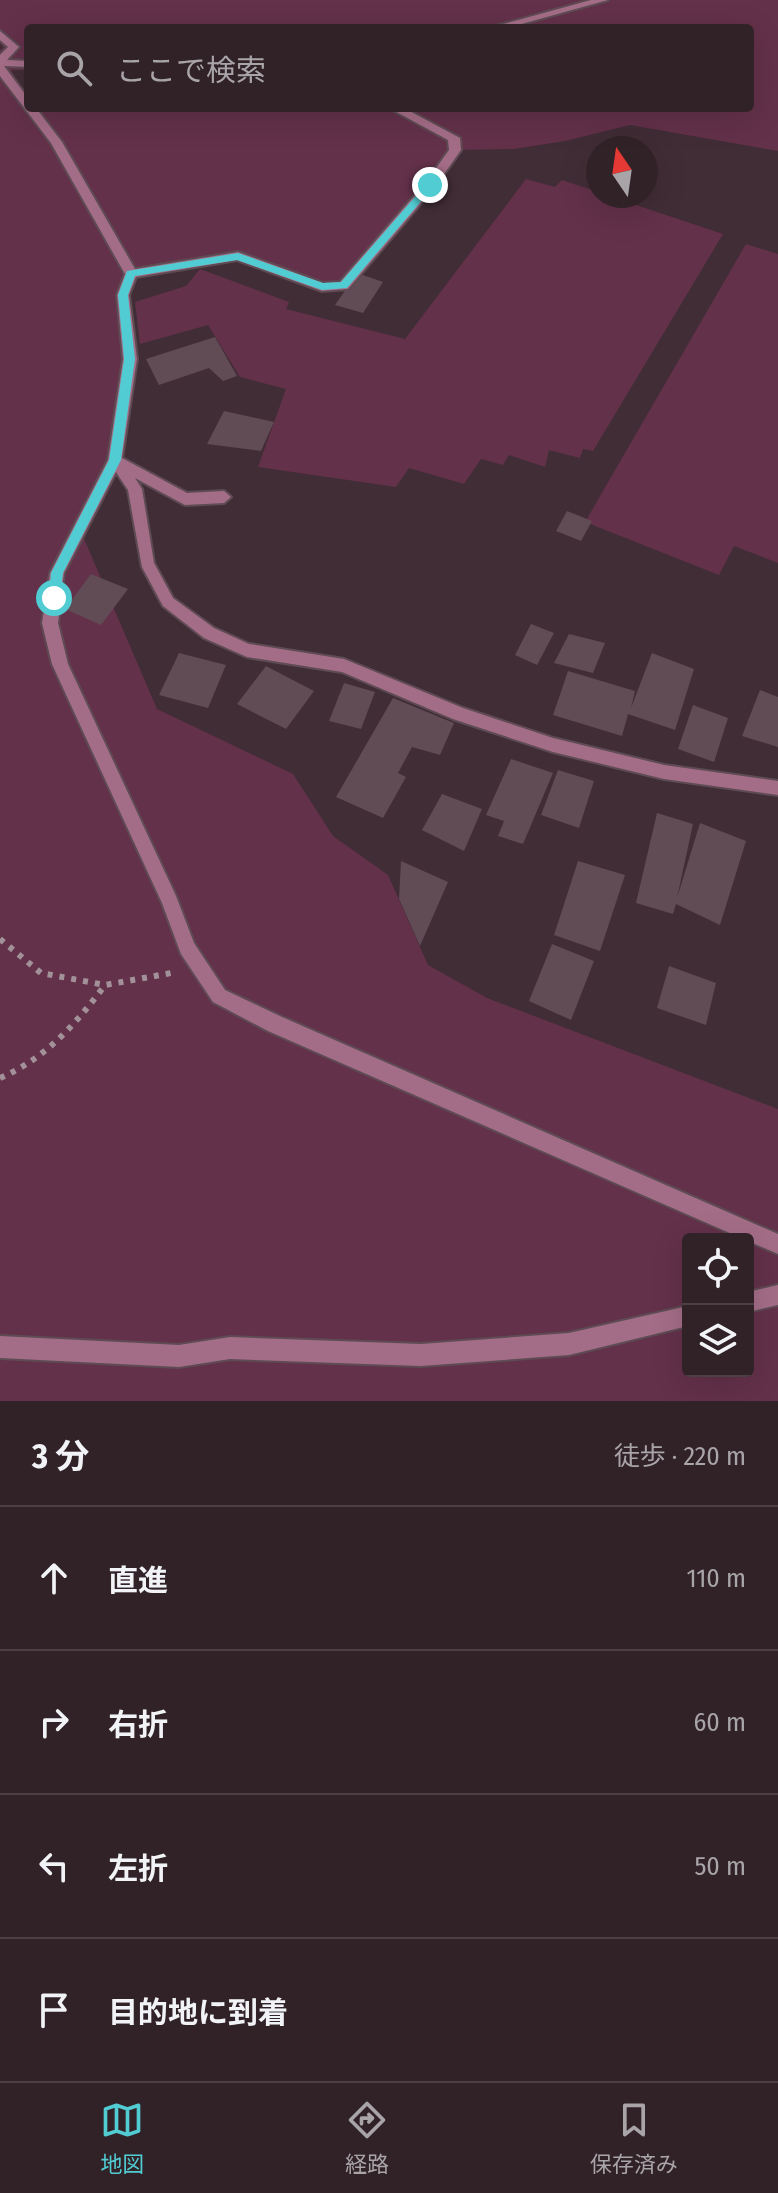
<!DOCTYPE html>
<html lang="ja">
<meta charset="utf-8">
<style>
:root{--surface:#312228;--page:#3d2f34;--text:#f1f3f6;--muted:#a8a4a8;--line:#4c3f45;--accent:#51ccd2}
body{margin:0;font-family:"Fira Sans Condensed","Noto Sans JP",sans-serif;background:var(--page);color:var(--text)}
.controls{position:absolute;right:24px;bottom:24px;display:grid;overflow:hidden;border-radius:8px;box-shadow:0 8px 32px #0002}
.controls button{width:72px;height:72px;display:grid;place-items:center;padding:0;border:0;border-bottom:2px solid var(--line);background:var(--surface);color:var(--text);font:40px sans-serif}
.compass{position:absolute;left:586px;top:136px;width:72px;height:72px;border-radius:50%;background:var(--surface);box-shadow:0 8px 32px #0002;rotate:347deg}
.stop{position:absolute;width:24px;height:24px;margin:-18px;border:6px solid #51ccd2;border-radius:50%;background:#fff}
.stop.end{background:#51ccd2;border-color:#fff;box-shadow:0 2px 8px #0008}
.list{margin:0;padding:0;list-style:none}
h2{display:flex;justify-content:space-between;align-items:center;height:104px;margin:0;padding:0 32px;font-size:34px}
h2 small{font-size:26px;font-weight:400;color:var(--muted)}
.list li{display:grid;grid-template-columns:52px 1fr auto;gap:24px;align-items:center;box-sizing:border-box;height:144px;padding:0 32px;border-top:2px solid var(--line)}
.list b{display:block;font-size:30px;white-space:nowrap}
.list em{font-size:26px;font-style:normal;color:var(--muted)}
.icon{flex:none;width:44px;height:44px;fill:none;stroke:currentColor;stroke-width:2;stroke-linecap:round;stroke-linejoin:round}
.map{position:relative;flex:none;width:778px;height:1401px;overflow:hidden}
.search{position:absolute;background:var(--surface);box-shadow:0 8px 32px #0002;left:24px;right:24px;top:24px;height:88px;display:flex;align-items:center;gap:20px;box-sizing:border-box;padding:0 28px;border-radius:8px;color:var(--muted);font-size:30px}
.sheet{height:680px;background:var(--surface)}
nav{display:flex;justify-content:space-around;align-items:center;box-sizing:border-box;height:112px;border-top:2px solid var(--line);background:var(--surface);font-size:22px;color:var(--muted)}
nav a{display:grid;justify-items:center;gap:4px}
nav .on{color:var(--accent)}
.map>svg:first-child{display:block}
</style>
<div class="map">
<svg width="778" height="1401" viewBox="0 0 778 1401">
<rect width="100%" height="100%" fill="#412d36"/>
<!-- green -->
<path fill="#63314a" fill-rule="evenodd" d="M0,0H778V151L630,125L565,141L514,149L455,150L344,286L322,287L238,256L131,274L123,295L130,359L115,460L79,527L157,709L293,774L333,836L388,875L428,965L487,998L778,1109V1401H0V50L4,48L0,43ZM28,28H750V108H37L46,125L28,108V98L11,70H28ZM688,1239H748V1371H688Z
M526,179L555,187L562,180L598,192V196H609L723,234L593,451L583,449L580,458L549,450L545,467L509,455L503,465L481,459L464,484L409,468L396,487L258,467L286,389L240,377L208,325L140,344L135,302L186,286L200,269L289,302L286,309L405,339Z
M746,244L778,254V563L734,546L719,575L585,522Z"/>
<!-- building -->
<path fill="#614b55" d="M357,273L383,282L363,313L335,305Z
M215,337L237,376L223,381L209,368L159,385L146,359Z
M224,411L274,422L261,451L207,444Z
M567,511L592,521L581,541L556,531Z
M91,574L128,589L101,625L65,609Z
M531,624L554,633L537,665L515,655Z
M569,634L605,643L593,673L554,663Z
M179,653L226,665L208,708L159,695Z
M652,653L694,669L675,730L628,714L622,736L553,715L568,671L635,691L631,708Z
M266,666L314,691L286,729L237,704Z
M344,683L375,692L361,729L329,721Z
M760,690L778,697V747L742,736Z
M393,698L454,723L440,755L412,747L398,773L406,777L383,818L336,797Z
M693,705L728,718L714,762L678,749Z
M511,759L553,773L523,844L498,836L504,821L486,815Z
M558,770L594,781L579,828L541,815Z
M442,794L482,809L464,851L422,830Z
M657,813L693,824L677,898L700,823L746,841L720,925L676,904L673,914L636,903Z
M401,861L448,882L420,946L399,899Z
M578,861L625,875L600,951L554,935Z
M552,944L594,961L571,1020L529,1001Z
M669,966L716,983L706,1025L657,1008Z"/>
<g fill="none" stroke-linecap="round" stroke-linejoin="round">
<!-- minor casing -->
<g stroke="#5e4b53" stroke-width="4">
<path id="minor" d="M591,0H608L507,28H489Z
M0,31L19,47L7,60L28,61V67L4,66L28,98V108H36L62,142L135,269L238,252L323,283L340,282L426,182L449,150L448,140L389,108H404L460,138L461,150L434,188L348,289L322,291L237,260L136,277L129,295L137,359L122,458L187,493L224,491L231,497L224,503L185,505L135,478L142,489L154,563L173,598L214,628L249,644L344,659L463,708L553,738L664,765L778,781V795L664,779L553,752L453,719L342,672L247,657L204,638L163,606L142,567L128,490L116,472L64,573L58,623L68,664L176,896L194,943L225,990L282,1017L778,1234V1254L268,1031L213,1002L181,954L162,903L52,664L42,623L50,573L108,460L123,359L117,295L125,274L51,143L0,76V55L8,47L0,40Z
M778,1285V1305L748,1312V1292Z
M688,1306V1326L569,1355L421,1366L230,1359L179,1367L0,1358V1336L179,1345L230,1337L421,1344L569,1333Z"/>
</g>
<!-- path -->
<path stroke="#a29198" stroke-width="6" stroke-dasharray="5 7" stroke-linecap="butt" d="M0,939L41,973L105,985L177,972
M0,1078C46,1058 75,1025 105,985"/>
<!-- minor -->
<use href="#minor" fill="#a46d87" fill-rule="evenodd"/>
</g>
<!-- route -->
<path fill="#51ccd2" d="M427,183L435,185L347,288L322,290L237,260L135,276L128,295L135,359L121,460L63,573L60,598L54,603L49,602L51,573L109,460L124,359L118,295L127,271L238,253L323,283L341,282Z"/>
</svg>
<div class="controls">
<button><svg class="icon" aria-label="locate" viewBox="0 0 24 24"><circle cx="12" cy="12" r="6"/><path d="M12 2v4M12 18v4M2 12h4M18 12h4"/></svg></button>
<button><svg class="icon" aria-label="layers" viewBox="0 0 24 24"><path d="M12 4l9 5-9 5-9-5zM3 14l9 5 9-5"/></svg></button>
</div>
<svg class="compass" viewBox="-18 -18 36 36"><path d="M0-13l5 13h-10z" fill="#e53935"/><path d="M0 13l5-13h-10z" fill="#a8a4a8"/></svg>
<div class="stop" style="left:54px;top:598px"></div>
<div class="stop end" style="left:430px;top:185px"></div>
<div class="search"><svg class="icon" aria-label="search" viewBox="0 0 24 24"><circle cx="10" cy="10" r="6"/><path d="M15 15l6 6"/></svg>ここで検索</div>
</div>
<section class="sheet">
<h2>3 分<small>徒歩 · 220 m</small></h2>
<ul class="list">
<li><svg class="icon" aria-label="ahead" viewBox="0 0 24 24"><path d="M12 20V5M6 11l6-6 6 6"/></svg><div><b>直進</b></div><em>110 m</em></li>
<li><svg class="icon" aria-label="right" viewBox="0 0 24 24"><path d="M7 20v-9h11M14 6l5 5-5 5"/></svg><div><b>右折</b></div><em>60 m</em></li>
<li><svg class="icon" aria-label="left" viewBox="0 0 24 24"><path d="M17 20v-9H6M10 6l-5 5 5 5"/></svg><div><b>左折</b></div><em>50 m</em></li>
<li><svg class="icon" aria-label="arrive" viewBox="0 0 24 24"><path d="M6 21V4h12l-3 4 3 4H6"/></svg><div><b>目的地に到着</b></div></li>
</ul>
</section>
<nav>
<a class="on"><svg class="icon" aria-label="map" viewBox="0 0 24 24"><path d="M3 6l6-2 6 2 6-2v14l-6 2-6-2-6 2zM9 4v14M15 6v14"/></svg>地図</a>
<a><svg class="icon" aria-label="directions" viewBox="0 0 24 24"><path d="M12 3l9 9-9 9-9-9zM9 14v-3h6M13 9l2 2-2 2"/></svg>経路</a>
<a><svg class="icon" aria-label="saved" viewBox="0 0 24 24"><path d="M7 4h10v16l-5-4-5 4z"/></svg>保存済み</a>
</nav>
